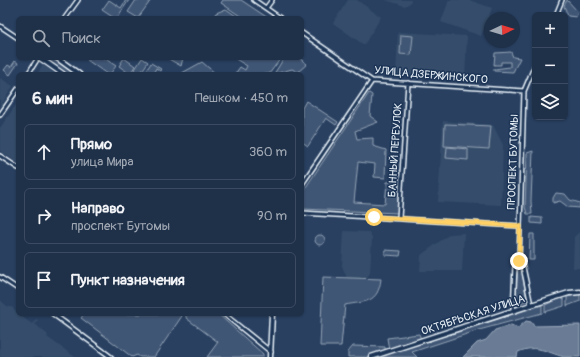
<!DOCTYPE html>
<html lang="ru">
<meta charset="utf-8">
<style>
:root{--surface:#1f3049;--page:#2c3c53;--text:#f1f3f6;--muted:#a1a9b4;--line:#3c4b61}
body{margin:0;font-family:Pangolin,sans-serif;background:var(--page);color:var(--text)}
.controls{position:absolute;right:12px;top:12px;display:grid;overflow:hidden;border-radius:6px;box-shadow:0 1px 3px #0004}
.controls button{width:36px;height:36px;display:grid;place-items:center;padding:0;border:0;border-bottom:1px solid var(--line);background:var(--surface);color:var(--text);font:20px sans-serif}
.compass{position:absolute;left:484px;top:12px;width:36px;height:36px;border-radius:50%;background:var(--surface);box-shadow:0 1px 3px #0004;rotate:86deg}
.stop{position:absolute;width:12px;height:12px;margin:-9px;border:3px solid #ffd166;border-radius:50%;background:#fff}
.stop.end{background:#ffd166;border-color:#fff;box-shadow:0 1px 4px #0008}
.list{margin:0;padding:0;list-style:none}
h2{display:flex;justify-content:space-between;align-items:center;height:52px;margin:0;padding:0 16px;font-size:17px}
h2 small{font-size:13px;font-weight:400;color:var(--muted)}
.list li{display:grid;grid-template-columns:26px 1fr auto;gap:12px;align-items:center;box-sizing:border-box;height:56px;margin:0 8px 8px;padding:0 8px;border:1px solid var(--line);border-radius:6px}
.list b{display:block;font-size:15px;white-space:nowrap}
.list p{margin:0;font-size:13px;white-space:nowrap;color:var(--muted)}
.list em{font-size:13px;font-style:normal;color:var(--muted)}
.icon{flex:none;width:22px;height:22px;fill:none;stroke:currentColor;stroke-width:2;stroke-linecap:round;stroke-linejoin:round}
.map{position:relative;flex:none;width:580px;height:357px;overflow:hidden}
.search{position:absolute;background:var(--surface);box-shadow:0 1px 3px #0004;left:16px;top:16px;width:288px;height:44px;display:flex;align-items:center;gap:10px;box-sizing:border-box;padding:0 14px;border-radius:6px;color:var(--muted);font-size:15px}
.panel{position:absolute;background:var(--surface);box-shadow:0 1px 3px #0004;left:16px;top:72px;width:288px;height:244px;border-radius:6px}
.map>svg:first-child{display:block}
</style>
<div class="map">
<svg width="580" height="357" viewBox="0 0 580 357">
<rect width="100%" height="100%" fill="#294061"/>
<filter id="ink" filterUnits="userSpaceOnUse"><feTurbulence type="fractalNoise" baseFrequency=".025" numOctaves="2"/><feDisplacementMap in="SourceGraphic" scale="8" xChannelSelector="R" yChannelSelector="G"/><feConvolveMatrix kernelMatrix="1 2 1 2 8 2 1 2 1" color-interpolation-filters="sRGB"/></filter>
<g filter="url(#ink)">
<!-- built -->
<path fill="#364d6b" d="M348,0H357L381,17L364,45L333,23Z
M385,0H411L410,3L405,6Z
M449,0H469L492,8L481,36L441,22Z
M398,32L467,36L465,79L396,75Z
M43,65L55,74H37Z
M0,78L13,86L0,107Z
M18,102V163L0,151V128Z
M443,121L493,125L503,145L501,205L438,202Z
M344,231L369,232L372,238L370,273L366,279L347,278L342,266Z
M580,231V268H573L574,237Z
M464,233L462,271H420L421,255L450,234Z
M0,300L7,306L14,308L13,309L18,314L32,324L36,319L38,320L35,324L48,335L47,337L75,357H0Z"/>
<!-- green -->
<path fill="#415774" stroke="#94a4b6" d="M109,0L121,8L126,0H129L117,18H114L102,10Z
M136,0H151L138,18L128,12Z
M223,0H241L268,18H243L221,3Z
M567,0L578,12L576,17L568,16L564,6Z
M226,9L239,18H212L216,13Z
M401,35L413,36L411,55L400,54Z
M511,52L513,57L520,58L513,72L494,71V69L510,67V62H501V65H494L495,53Z
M43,58H53L76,74H66Z
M89,58H104L116,66L110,74H107L87,60Z
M124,58L135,66L130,74L119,66Z
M142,58L148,62L140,74H132Z
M167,58H183L181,66Z
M234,58H281L269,74H235L240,67L245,70L247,66Z
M284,58H299L307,64L298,72L292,69L274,74Z
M15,61L18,63L10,75L4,70L8,65L11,67Z
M202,62L216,74H181L182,73Z
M151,63L161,69L160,71L156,68L153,74H144Z
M369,93L372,95L370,116L378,122L355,131L357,139L373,138V146L386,150L385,178L374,177L375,164L358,162L354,202L385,204L387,182H400L398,213L302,209V193Z
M306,101L338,122L336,125L326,118L308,146L302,142V108Z
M445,124L491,126L489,149L444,146Z
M447,147L468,149V160L446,158Z
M533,151L531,201L532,214H527L525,207L527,153Z
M556,193L565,194L570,200L580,203V208L568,207L560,201L553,203V198Z
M531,217L542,218V224L531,223Z
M530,234H534V260H529Z
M315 240a5 5 0 1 1 10 0a5 5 0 1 1-10 0Z
M385,250L401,251L400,256L385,255Z
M519,268L522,271L527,301L516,304L517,273Z
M323,277L381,279C378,304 365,301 345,305L341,346H320Z
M580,294V301L567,306V297Z
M561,298L564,300V306L545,312V305Z
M542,305V313L479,330L412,352L417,357H378Z
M84,314H179L182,316L154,357H140L137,355L132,357L81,318Z
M186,314H218L263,354V357H207L218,342L186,318Z
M419,334L421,339L389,350L387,338Z
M353,346L385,347V351L368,357H348V352Z"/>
<!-- water -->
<path fill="#6b7c95" stroke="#9dabbd" d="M526,321L531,322L534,326L580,325V357C575,357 569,357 564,357C546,352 537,344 518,352L517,357H463L477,343L486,340L495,330L511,325L518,328Z"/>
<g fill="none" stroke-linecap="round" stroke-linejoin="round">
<!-- minor casing -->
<g stroke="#e8f1f8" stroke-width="6">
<path id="minor" d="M254,0L280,18
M266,8L272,0
M556,15L562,0
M65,18L78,0
M0,26L18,38
M302,33L372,81L524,91
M28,74L38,58
M0,115L18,89
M0,156L18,168
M302,184L372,81
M302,213L520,226
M399,218L408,83
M519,261L523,267L531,305
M0,277L18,289
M513,311L515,266L519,261L524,91L535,65
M53,314L111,357
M224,314L271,352"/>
</g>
<!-- major casing -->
<g stroke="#e8f1f8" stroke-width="7">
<path id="major" d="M40,58L63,74
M57,58L79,74
M270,357L272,314
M371,357L531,305L569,293L580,292"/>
</g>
<!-- minor -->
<use href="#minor" stroke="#1d3557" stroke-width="3"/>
<!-- major -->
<use href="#major" stroke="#1d3557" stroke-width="4"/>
</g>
</g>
<g fill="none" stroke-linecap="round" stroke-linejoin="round" filter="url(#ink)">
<!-- route -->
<path stroke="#ffd166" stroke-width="5" d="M374,217L520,226L519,261"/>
</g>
<g text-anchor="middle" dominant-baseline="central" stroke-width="3" stroke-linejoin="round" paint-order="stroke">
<!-- street labels -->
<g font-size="11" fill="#e8f1f8" stroke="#1d3557">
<text transform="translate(431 75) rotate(5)">УЛИЦА ДЗЕРЖИНСКОГО</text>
<text transform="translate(395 150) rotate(-86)">БАННЫЙ ПЕРЕУЛОК</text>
<text transform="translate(513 162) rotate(-88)">ПРОСПЕКТ БУТОМЫ</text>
<text transform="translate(473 315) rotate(-18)">ОКТЯБРЬСКАЯ УЛИЦА</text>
</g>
</g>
</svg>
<div class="controls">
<button>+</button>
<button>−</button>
<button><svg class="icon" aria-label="layers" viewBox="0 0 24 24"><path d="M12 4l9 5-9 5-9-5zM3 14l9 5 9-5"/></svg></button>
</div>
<svg class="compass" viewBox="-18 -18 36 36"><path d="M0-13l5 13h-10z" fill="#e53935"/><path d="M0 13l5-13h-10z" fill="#a1a9b4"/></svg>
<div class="stop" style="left:374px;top:217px"></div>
<div class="stop end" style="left:519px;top:261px"></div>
<div class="search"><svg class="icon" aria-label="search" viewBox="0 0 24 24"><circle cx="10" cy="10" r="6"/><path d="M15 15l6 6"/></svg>Поиск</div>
<section class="panel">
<h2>6 мин<small>Пешком · 450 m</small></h2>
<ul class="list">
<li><svg class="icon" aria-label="ahead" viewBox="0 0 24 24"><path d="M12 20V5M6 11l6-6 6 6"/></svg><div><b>Прямо</b><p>улица Мира</p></div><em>360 m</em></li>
<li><svg class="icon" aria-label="right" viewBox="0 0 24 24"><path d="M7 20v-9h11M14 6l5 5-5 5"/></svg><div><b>Направо</b><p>проспект Бутомы</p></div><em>90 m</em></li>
<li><svg class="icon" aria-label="arrive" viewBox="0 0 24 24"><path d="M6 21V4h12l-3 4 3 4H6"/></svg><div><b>Пункт назначения</b></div></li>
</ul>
</section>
</div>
